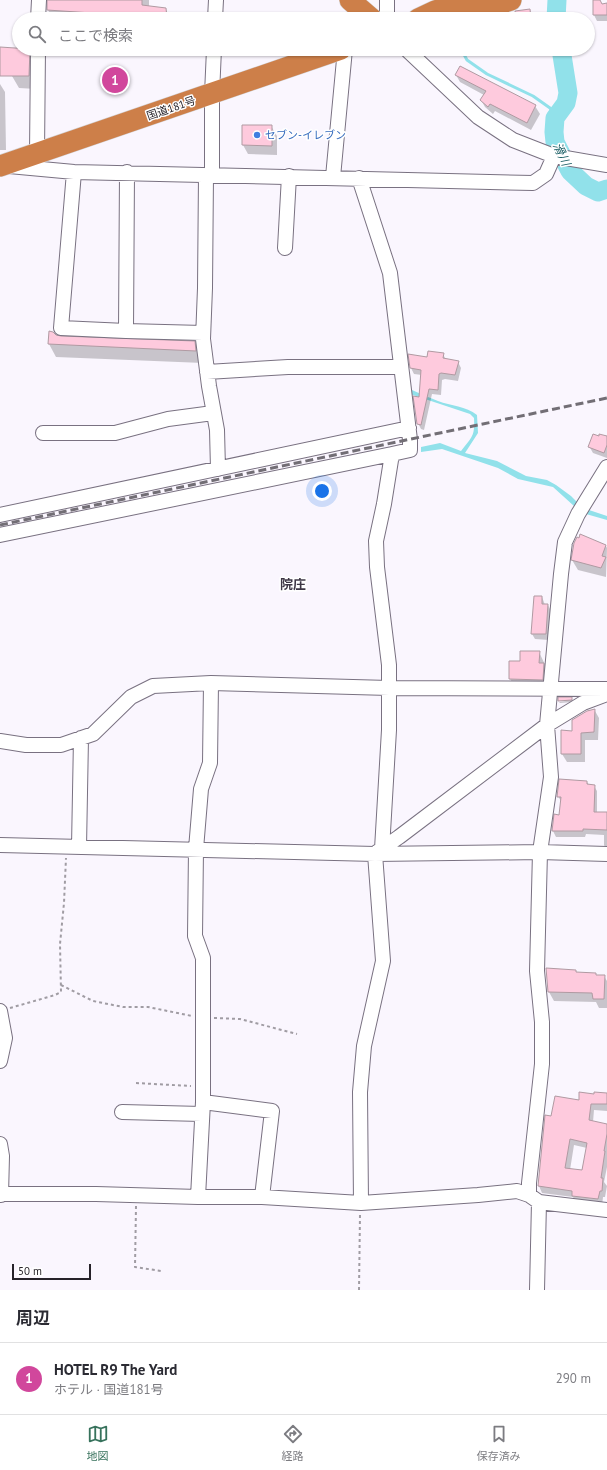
<!DOCTYPE html>
<html lang="ja">
<meta charset="utf-8">
<style>
:root{--surface:#fff;--page:#f2f2f3;--text:#2b2b33;--muted:#7c7c81;--line:#e1e1e2;--accent:#37725c}
body{margin:0;font-family:"PT Sans","Noto Sans JP",sans-serif;background:var(--page);color:var(--text)}
.scale{position:absolute;left:12px;bottom:10px;width:79px;box-sizing:border-box;padding-left:4px;border:2px solid #262229;border-top:0;font-size:11px;line-height:14px;white-space:nowrap;color:#262229;-webkit-text-stroke:3px #fff;paint-order:stroke}
.you{position:absolute;left:322px;top:491px;width:14px;height:14px;margin:-10px;border:3px solid #fff;border-radius:50%;background:#1a73e8;box-shadow:0 0 0 6px #1a73e833}
.badge{display:grid;place-items:center;width:26px;height:26px;border-radius:50%;background:var(--accent);color:#fff;font-size:13px;font-weight:700}
.pin{position:absolute;translate:-50% -50%;border:2px solid #fff;box-shadow:0 1px 4px #0006}
.list{margin:0;padding:0;list-style:none}
h2{display:flex;justify-content:space-between;align-items:center;height:52px;margin:0;padding:0 16px;font-size:17px}
h2 small{font-size:13px;font-weight:400;color:var(--muted)}
.list li{display:grid;grid-template-columns:26px 1fr auto;gap:12px;align-items:center;box-sizing:border-box;height:72px;padding:0 16px;border-top:1px solid var(--line)}
.list b{display:block;font-size:15px;white-space:nowrap}
.list p{margin:0;font-size:13px;white-space:nowrap;color:var(--muted)}
.list em{font-size:13px;font-style:normal;color:var(--muted)}
.icon{flex:none;width:22px;height:22px;fill:none;stroke:currentColor;stroke-width:2;stroke-linecap:round;stroke-linejoin:round}
.map{position:relative;flex:none;width:607px;height:1290px;overflow:hidden}
.search{position:absolute;background:var(--surface);box-shadow:0 1px 3px #0004;left:12px;right:12px;top:12px;height:44px;display:flex;align-items:center;gap:10px;box-sizing:border-box;padding:0 14px;border-radius:22px;color:var(--muted);font-size:15px}
.sheet{height:124px;background:var(--surface)}
nav{display:flex;justify-content:space-around;align-items:center;box-sizing:border-box;height:56px;border-top:1px solid var(--line);background:var(--surface);font-size:11px;color:var(--muted)}
nav a{display:grid;justify-items:center;gap:2px}
nav .on{color:var(--accent)}
.map>svg:first-child{display:block}
</style>
<div class="map">
<svg width="607" height="1290" viewBox="0 0 607 1290">
<rect width="100%" height="100%" fill="#faf6fe"/>
<!-- water -->
<path fill="#91e1ea" d="M412,390C421,394 430,398 438,401C451,406 466,406 477,415L478,433L465,453L497,461L526,476L547,480L556,485L571,496L578,503L589,510L607,516V520L586,514L574,506L553,487L518,479L498,468L442,449L421,452V447L440,443L461,451C472,437 475,436 474,418L470,414L410,394Z"/>
<!-- shadow -->
<path fill="#0003" fill-rule="evenodd" d="M48,0H149V7L165,9L171,19H53L48,10Z
M596,0H599L602,5L607,4V21H597L594,15Z
M529,10L533,19H517Z
M0,48L29,49L37,61L36,89L19,88L12,76H0Z
M456,75L535,106L540,114L531,130L495,111L493,114L485,107L481,100L484,95L460,82Z
M0,84L5,92L6,150H0Z
M271,126L277,136V155L248,154L243,145Z
M55,336L60,337L194,342L202,355L203,363L56,357L49,344Z
M443,354L446,360L458,362L461,368L458,381L445,379L442,380L441,395L432,394L424,430L421,429L418,423L422,375L414,374L411,368L428,358Z
M599,437L607,438V458L593,453L589,446Z
M606,546L607,548L606,577L578,570L572,560Z
M542,597L545,605H548L551,611L549,640L535,639L532,634Z
M539,652L549,673L548,689H516L510,679V662H521Z
M559,698H571L573,702L560,703L559,702L566,701V700H559V701Z
M595,711L599,718L598,740H585V762H567L562,754L573,732Z
M587,782L589,785L594,786L597,791V813H607V851L604,845V835L586,834L585,837H556L553,831L560,816L562,803L558,796Z
M576,971L577,973L595,974L597,976H604L607,981V1008H599L596,1002L554,1001L549,992Z
M607,1094V1111L594,1110L593,1122L607,1125V1167L604,1182L607,1186L605,1197H603L602,1206L576,1203L573,1197L542,1193L539,1186L552,1117L580,1101L595,1095ZM574,1145L587,1148L582,1171L570,1170Z"/>
<g fill="none" stroke-linecap="round" stroke-linejoin="round">
<!-- stream -->
<path stroke="#91e1ea" stroke-width="3" d="M461,49L467,60L487,74L533,96L550,108L556,116"/>
<!-- river -->
<path stroke="#91e1ea" stroke-width="19" d="M556,19L557,0
M561,49L568,93L566,103L555,118L554,132L555,142L570,171L586,186L598,192L607,189"/>
</g>
<!-- building -->
<path fill="#fecadd" stroke="#b09aa2" fill-rule="evenodd" d="M47,0H142V5L166,8L167,18L47,10Z
M593,0H600L602,4L607,3V15H593Z
M530,9L531,19H516L515,11Z
M0,47L30,49L29,76H0Z
M460,66L536,105L527,123L490,104L488,107L480,100L486,91L455,75Z
M242,125H272V146L242,145Z
M49,331L53,332L56,335L61,336L195,341L196,351L48,344Z
M428,351L444,353L443,358L459,361L455,375L441,373L439,374L438,390L429,389L421,425L417,424L413,396L419,397L421,370L410,368L408,354L427,357Z
M593,434L599,436V434L607,436V445L604,453L588,447Z
M580,534L606,545L602,556L606,557L601,568L571,560L574,543L577,537L579,538Z
M534,596H542V604H548L546,634H531Z
M520,651H540L539,663H544L543,680L509,679V661H520Z
M558,697H572V700L558,701Z
M595,709L594,732L581,733V754H561V730L572,731V720L587,711Z
M559,779L587,781V784L595,785L594,812H607V830L583,829V831H552L554,814L559,815L561,797H557Z
M546,968L576,970V972L596,973V975H605L604,999H593L592,993L548,992Z
M579,1092L594,1094V1092L607,1093V1104H591L589,1120L607,1124V1134L604,1151H605L601,1178H603L602,1191H600L598,1199L572,1196V1191L538,1186L545,1115L551,1116L555,1096L579,1100ZM570,1139L587,1143L582,1170L565,1168Z"/>
<g fill="none" stroke-linecap="round" stroke-linejoin="round">
<!-- minor casing -->
<g stroke="#797181" stroke-width="16">
<path id="minor" d="M387,0V19
M38,19L39,0
M215,19L216,0
M406,49L478,117L513,140L554,156L607,165
M37,153L38,49
M9,166L74,172L533,183L546,174L554,156
M74,172L61,328L126,331L203,333
M206,175L205,288L203,339L209,386L217,430L218,469
M212,175V94L214,49
M333,177L345,49
M359,178L390,273L410,440V450L392,454L384,504L376,541L377,567L389,665V730L382,849
M285,248L289,176
M126,331L127,172
M207,372L288,367H401
M43,433H115L168,419L213,413
M0,515L409,428
M0,535L392,454
M211,683L210,763L201,789L196,849L195,936L203,958V1102L272,1111L262,1197
M0,741L26,745H61L93,734L131,697L153,686L211,683L389,688L607,689
M0,845L375,854L540,852L607,854
M79,847L81,738
M377,852L399,837L547,725L583,703L607,694
M0,1011L5,1038L0,1061
M122,1112L202,1114
M0,1144L2,1156L1,1195
M0,1194H96L198,1197H262L361,1203L478,1195L517,1191L529,1195L539,1202L607,1210
M529,1195V1183L542,1064V1022L537,971L540,852L551,777L547,725L561,574L565,542L578,514L607,467
M198,1197L203,1102
M361,1203L360,1092L364,1046L383,961L375,854
M537,1290L539,1202"/>
</g>
<!-- highway casing -->
<g stroke="#d4d3d4" stroke-width="22">
<path id="highway" d="M350,0L372,19
M418,19L435,11L469,0
M454,19L511,0
M0,166L341,49"/>
</g>
<!-- path -->
<path stroke="#a09ca3" stroke-width="2" stroke-dasharray="3 3" stroke-linecap="butt" d="M61,985L93,1001L123,1007H148L192,1016
M10,1008L55,995L61,992L60,944L64,903L66,858
M214,1018L240,1019L297,1034
M136,1083L191,1086
M136,1206L135,1267L161,1271
M359,1290L360,1214"/>
<!-- minor -->
<use href="#minor" stroke="#fff" stroke-width="14"/>
<!-- highway -->
<use href="#highway" stroke="#cd7f49" stroke-width="21"/>
<!-- rail -->
<path stroke="#726e75" stroke-width="3" stroke-dasharray="8 4" stroke-linecap="butt" d="M0,525L607,398"/>
</g>
<!-- markers -->
<circle fill="#3f7fe0" stroke="#fff" stroke-width="1.5" cx="257" cy="135" r="4"/>
<g text-anchor="middle" dominant-baseline="central" stroke-width="3" stroke-linejoin="round" paint-order="stroke">
<!-- street labels -->
<g font-size="11" fill="#262229" stroke="#fff">
<text transform="translate(171 108) rotate(-19)">国道181号</text>
</g>
<!-- shop labels -->
<g font-size="11" fill="#366cbe" stroke="#fff" text-anchor="start">
<text x="265" y="135">セブン-イレブン</text>
</g>
<!-- water labels -->
<g font-size="12" font-style="italic" fill="#195d63" stroke="#fff">
<text transform="translate(562 154) rotate(65)">滑川</text>
</g>
<!-- quarter labels -->
<g font-size="13" font-weight="bold" fill="#3d3645" stroke="#fff">
<text x="293" y="584">院庄</text>
</g>
</g>
</svg>
<div class="scale">50 m</div>
<div class="you"></div>
<div class="pin badge" style="left:115px;top:80px;background:#d1479c">1</div>
<div class="search"><svg class="icon" aria-label="search" viewBox="0 0 24 24"><circle cx="10" cy="10" r="6"/><path d="M15 15l6 6"/></svg>ここで検索</div>
</div>
<section class="sheet">
<h2>周辺<small></small></h2>
<ul class="list">
<li><span class="badge" style="background:#d1479c">1</span><div><b>HOTEL R9 The Yard</b><p>ホテル · 国道181号</p></div><em>290 m</em></li>
</ul>
</section>
<nav>
<a class="on"><svg class="icon" aria-label="map" viewBox="0 0 24 24"><path d="M3 6l6-2 6 2 6-2v14l-6 2-6-2-6 2zM9 4v14M15 6v14"/></svg>地図</a>
<a><svg class="icon" aria-label="directions" viewBox="0 0 24 24"><path d="M12 3l9 9-9 9-9-9zM9 14v-3h6M13 9l2 2-2 2"/></svg>経路</a>
<a><svg class="icon" aria-label="saved" viewBox="0 0 24 24"><path d="M7 4h10v16l-5-4-5 4z"/></svg>保存済み</a>
</nav>
